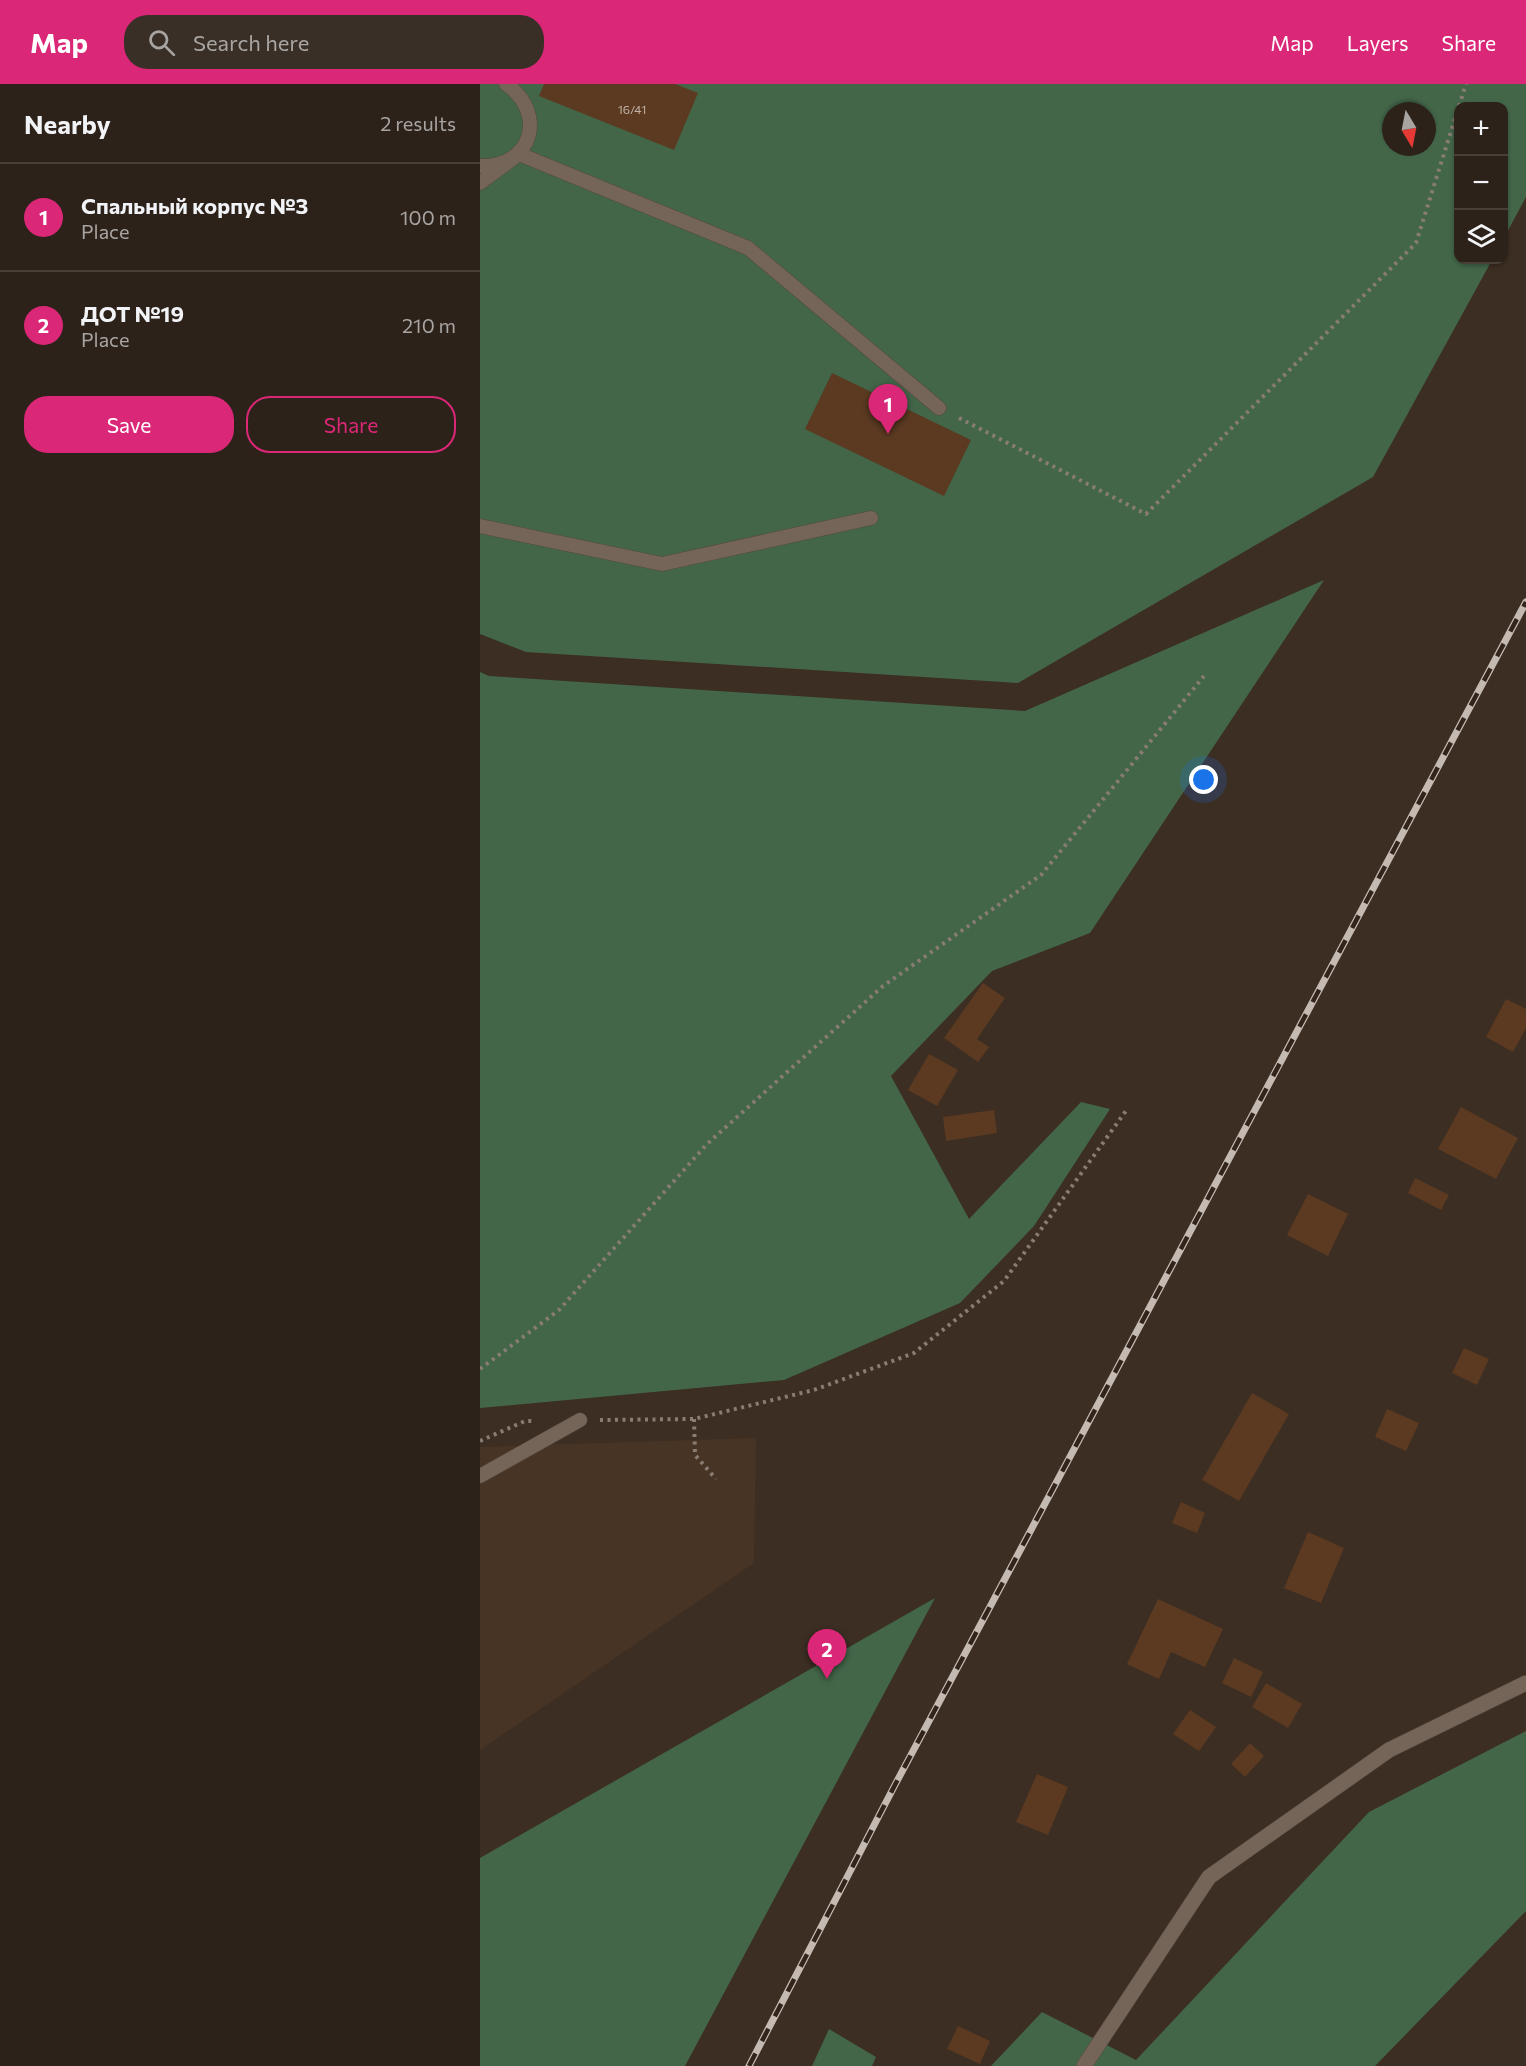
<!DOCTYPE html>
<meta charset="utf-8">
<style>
:root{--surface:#2d221a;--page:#392f27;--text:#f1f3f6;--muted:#a7a4a2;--line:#483f39;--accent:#db2777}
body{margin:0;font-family:Commissioner,sans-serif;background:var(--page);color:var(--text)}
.controls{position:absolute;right:18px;top:18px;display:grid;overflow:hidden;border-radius:12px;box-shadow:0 2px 4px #0004}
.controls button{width:54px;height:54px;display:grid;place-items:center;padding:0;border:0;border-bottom:2px solid var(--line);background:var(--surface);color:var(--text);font:30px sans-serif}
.compass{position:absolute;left:902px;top:18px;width:54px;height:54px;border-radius:50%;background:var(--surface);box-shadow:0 2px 4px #0004;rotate:170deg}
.you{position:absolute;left:724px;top:696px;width:21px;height:21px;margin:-15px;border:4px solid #fff;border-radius:50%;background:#1a73e8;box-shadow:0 0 0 9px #1a73e833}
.badge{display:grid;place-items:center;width:39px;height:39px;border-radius:50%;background:var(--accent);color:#fff;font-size:20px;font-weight:700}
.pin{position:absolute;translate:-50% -50px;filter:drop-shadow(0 2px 3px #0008)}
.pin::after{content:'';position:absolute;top:32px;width:21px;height:18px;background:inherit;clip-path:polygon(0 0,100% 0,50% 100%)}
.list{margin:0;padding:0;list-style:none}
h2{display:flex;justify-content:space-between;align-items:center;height:78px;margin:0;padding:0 24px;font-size:26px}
h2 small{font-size:20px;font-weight:400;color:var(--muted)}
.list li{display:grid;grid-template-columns:39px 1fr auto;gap:18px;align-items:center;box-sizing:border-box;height:108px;padding:0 24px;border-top:2px solid var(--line)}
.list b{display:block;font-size:22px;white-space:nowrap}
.list p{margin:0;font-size:20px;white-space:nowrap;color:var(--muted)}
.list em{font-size:20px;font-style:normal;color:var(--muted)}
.actions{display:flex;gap:12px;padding:18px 24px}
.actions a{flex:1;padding:14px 0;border:2px solid var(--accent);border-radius:24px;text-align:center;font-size:21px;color:var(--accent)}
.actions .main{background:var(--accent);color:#fff}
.icon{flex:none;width:33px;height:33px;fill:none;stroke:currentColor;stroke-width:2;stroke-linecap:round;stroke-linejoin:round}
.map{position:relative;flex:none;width:1046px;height:1982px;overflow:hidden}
header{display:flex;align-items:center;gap:36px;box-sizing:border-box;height:84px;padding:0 30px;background:var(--accent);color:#fff}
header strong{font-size:28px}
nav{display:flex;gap:33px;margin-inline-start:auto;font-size:21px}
.search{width:420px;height:54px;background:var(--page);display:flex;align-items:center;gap:15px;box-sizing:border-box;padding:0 21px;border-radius:24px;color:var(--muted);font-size:22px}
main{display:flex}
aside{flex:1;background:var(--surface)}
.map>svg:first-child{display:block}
</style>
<header>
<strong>Map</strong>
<div class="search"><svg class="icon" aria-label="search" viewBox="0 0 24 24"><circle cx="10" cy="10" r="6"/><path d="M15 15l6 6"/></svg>Search here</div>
<nav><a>Map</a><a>Layers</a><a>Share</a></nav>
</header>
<main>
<aside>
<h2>Nearby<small>2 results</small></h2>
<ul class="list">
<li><span class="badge">1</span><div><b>Спальный корпус №3</b><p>Place</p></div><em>100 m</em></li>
<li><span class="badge">2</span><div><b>ДОТ №19</b><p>Place</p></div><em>210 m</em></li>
</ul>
<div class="actions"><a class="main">Save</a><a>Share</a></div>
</aside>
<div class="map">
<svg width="1046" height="1982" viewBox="0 0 1046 1982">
<rect width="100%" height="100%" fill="#3c2e23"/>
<!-- built -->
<path fill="#483425" d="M276,1354L274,1479L0,1666V1363Z"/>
<!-- forest -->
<path fill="#436649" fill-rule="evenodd" d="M0,0H1046V113L1024,154V22H978V176H1012L893,393L538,599L46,568L0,550ZM911,27H947V63H911Z
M844,496L610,849L512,887L411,992L489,1135L601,1018L630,1025L554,1142L480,1219L304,1296L0,1324V588L9,592L545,627Z
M455,1514L205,1982H0V1774Z
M1046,1647V1827L895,1982H511L562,1928L656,1976L889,1728Z
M349,1945L396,1973L392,1982H332Z"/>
<!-- building -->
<path fill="#5b3a21" d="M64,0H195L218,9L194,66L59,12Z
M352,289L491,356L464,412L325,345Z
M503,899L525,914L497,955L509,963L498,978L464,954Z
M1026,915L1046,925V944L1033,968L1006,953Z
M449,970L478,986L457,1022L428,1006Z
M981,1023L1038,1054L1016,1095L958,1065Z
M514,1026L517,1049L466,1057L463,1033Z
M935,1094L969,1111L961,1126L928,1109Z
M828,1110L868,1130L848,1172L807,1151Z
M984,1264L1009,1275L997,1301L972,1289Z
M772,1309L809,1330L759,1417L722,1396Z
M907,1325L939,1339L926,1367L895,1353Z
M701,1418L725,1429L717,1449L692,1439Z
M828,1448L864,1464L841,1519L804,1504Z
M678,1515L743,1545L725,1583L691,1568L679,1595L647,1580Z
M754,1574L783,1588L771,1613L742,1599Z
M786,1599L822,1620L808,1644L772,1623Z
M710,1626L736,1643L719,1667L693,1650Z
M770,1659L784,1672L765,1693L751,1680Z
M557,1690L588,1703L568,1751L536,1738Z
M478,1942L510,1957L500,1980L467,1965Z"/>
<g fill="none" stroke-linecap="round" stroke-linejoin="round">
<!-- lane casing -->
<g stroke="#554940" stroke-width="15">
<path id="lane" d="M0,82C52,84 68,29 26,0
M0,99L39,70L268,164L459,324
M0,442L182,480L391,434
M0,1392L100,1336"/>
</g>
<!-- street casing -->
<g stroke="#554940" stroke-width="16">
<path id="street" d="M604,1982L729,1793L909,1666L1046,1599"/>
</g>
<!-- path -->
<path stroke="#887c73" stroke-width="4" stroke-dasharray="3 4.5" stroke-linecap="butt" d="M979,22L986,0
M479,334L666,430L936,159L978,25
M0,1285L79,1226L227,1060L403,902L561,791L724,592
M214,1335L215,1371L236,1395
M120,1336L214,1335L334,1306L434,1269L524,1197L648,1024
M0,1357L45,1337H52"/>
<!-- lane -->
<use href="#lane" stroke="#756559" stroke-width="14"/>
<!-- street -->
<use href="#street" stroke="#756559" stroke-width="15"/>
<!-- rail casing -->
<g stroke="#c4bab2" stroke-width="7">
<path id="rail" d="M269,1982L417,1697L1046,518"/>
</g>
<!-- rail -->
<use href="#rail" stroke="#32241a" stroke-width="4.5" stroke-dasharray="14" stroke-linecap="butt"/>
</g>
<g text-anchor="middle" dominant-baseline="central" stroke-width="6" stroke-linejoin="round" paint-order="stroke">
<!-- number labels -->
<g font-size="12" fill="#c2b4a8">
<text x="152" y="25">16/41</text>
</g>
</g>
</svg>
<div class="controls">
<button>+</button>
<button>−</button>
<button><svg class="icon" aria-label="layers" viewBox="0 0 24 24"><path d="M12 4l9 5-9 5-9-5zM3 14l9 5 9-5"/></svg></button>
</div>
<svg class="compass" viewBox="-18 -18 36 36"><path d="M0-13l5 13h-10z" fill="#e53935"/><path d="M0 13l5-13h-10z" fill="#a7a4a2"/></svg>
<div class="you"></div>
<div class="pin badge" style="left:408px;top:350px">1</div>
<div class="pin badge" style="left:347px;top:1595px">2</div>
</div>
</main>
